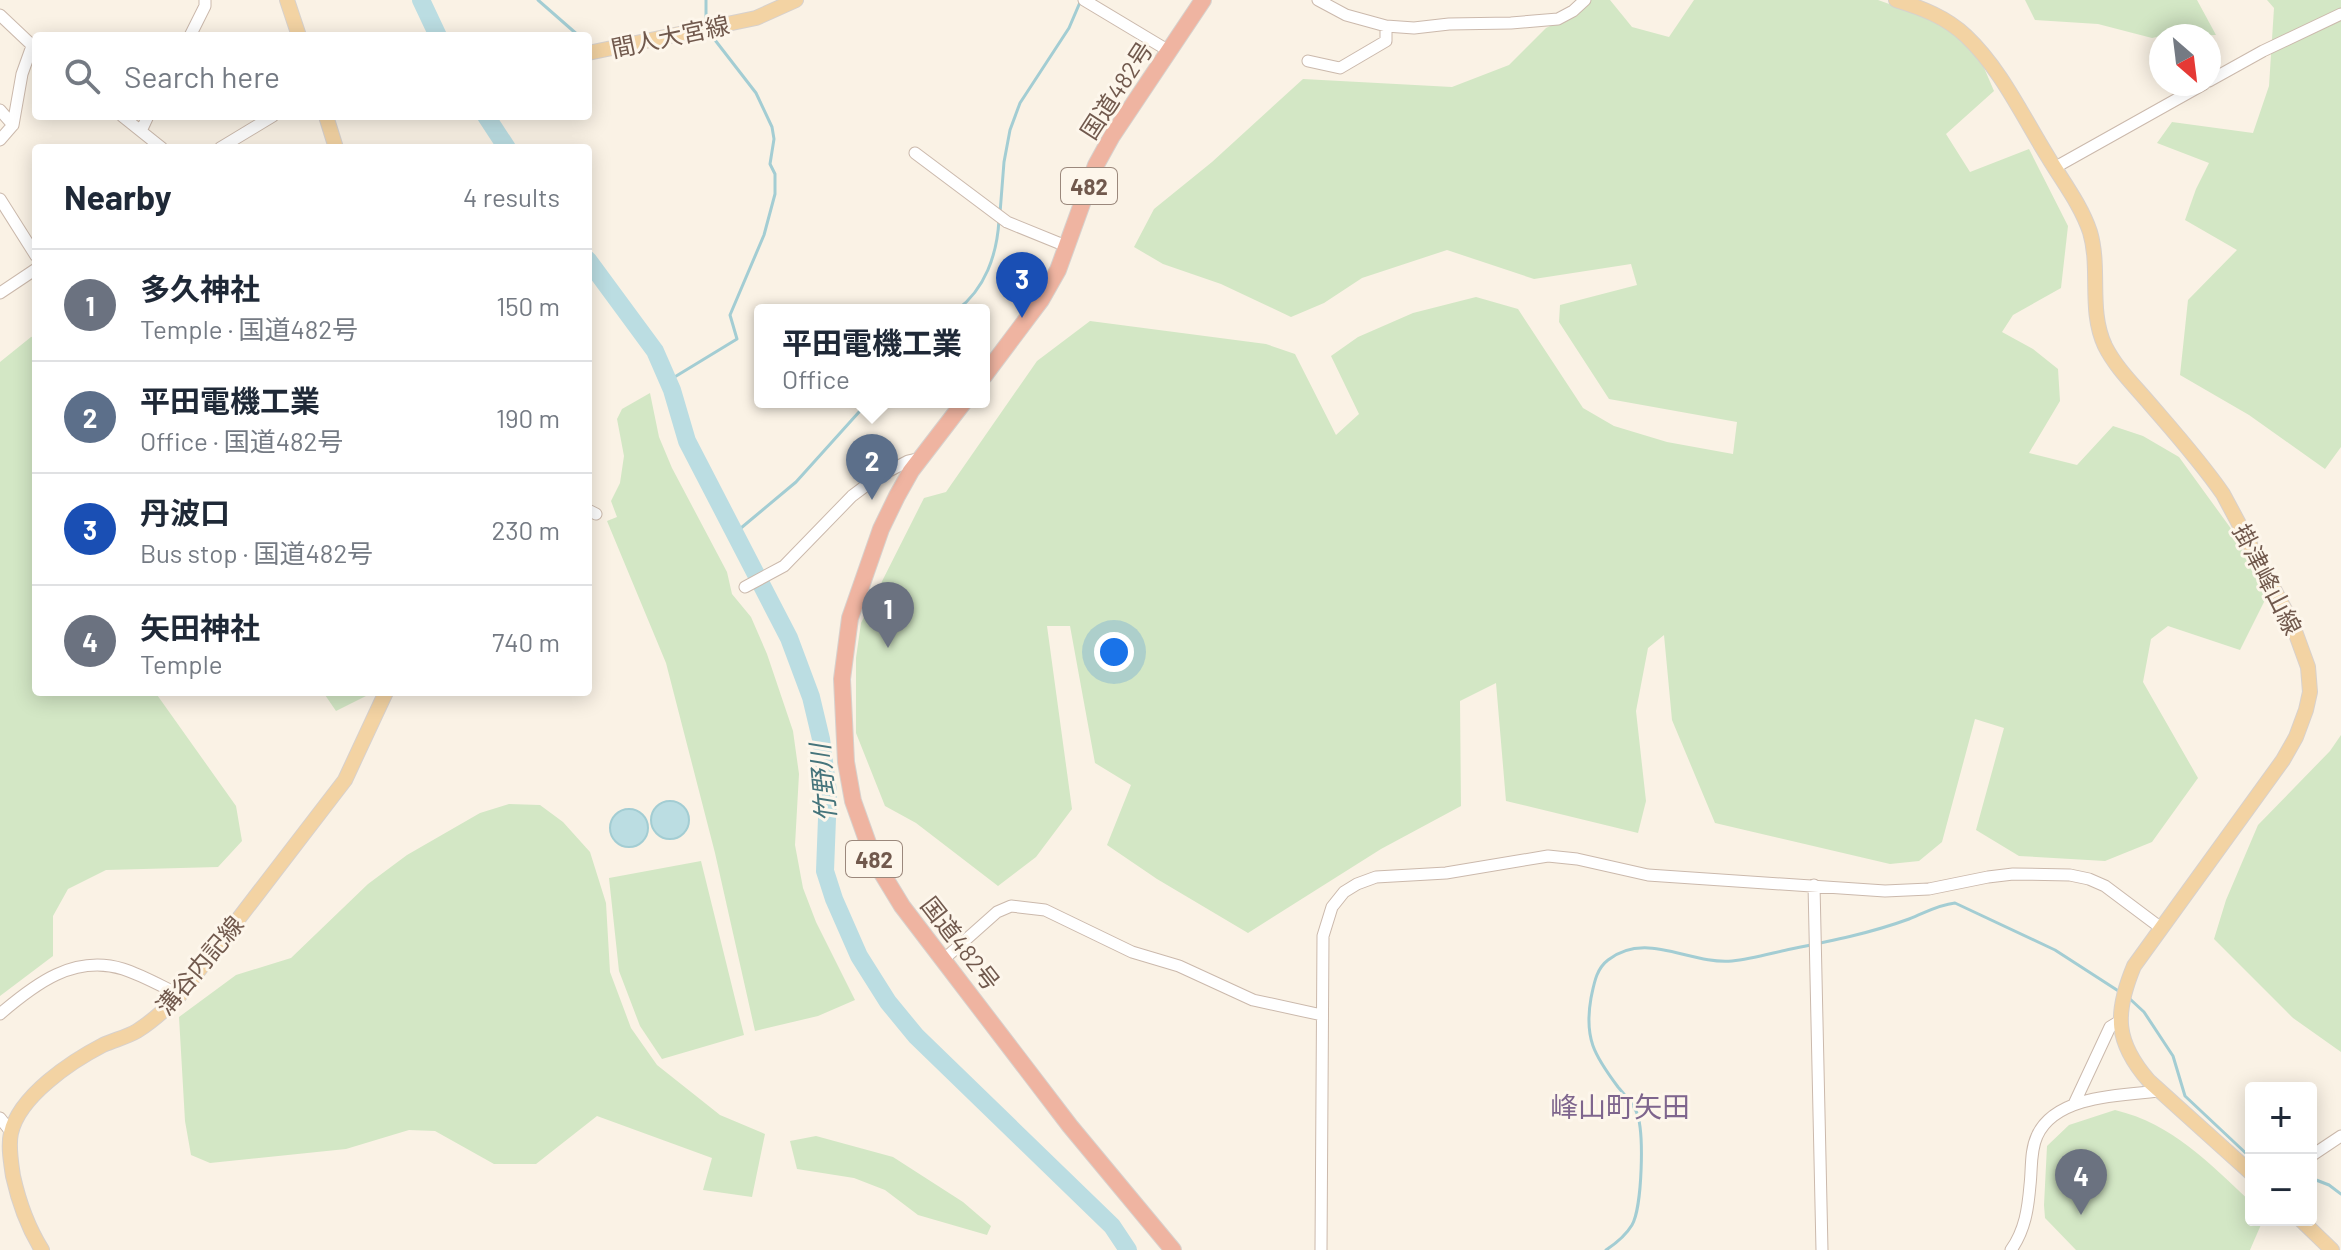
<!DOCTYPE html>
<meta charset="utf-8">
<style>
:root{--surface:#fff;--page:#f6f6f7;--text:#1f2937;--muted:#747a83;--line:#e0e1e3;--accent:#da6f54}
body{margin:0;font-family:Barlow,"Noto Sans JP",sans-serif;background:var(--page);color:var(--text)}
.controls{position:absolute;right:24px;bottom:24px;display:grid;overflow:hidden;border-radius:8px;box-shadow:0 4px 20px #0003}
.controls button{width:72px;height:72px;display:grid;place-items:center;padding:0;border:0;border-bottom:2px solid var(--line);background:var(--surface);color:var(--text);font:40px sans-serif}
.compass{position:absolute;left:2149px;top:24px;width:72px;height:72px;border-radius:50%;background:var(--surface);box-shadow:0 4px 20px #0003;rotate:152deg}
.you{position:absolute;left:1114px;top:652px;width:28px;height:28px;margin:-20px;border:6px solid #fff;border-radius:50%;background:#1a73e8;box-shadow:0 0 0 12px #1a73e833}
.badge{display:grid;place-items:center;width:52px;height:52px;border-radius:50%;background:var(--accent);color:#fff;font-size:26px;font-weight:700}
.pin{position:absolute;translate:-50% -66px;filter:drop-shadow(0 2px 4px #0008)}
.pin::after{content:'';position:absolute;top:42px;width:28px;height:24px;background:inherit;clip-path:polygon(0 0,100% 0,50% 100%)}
.popup{position:absolute;left:754px;top:304px;width:236px;height:104px;box-sizing:border-box;display:grid;place-content:center;border-radius:8px;background:var(--surface);filter:drop-shadow(0 2px 6px #0005);font-size:26px;white-space:nowrap;color:var(--muted)}
.popup b{font-size:30px;color:var(--text)}
.popup::after{content:'';position:absolute;left:50%;top:100%;margin-left:-16px;border:16px solid transparent;border-top-color:var(--surface)}
.list{margin:0;padding:0;list-style:none}
h2{display:flex;justify-content:space-between;align-items:center;height:104px;margin:0;padding:0 32px;font-size:34px}
h2 small{font-size:26px;font-weight:400;color:var(--muted)}
.list li{display:grid;grid-template-columns:52px 1fr auto;gap:24px;align-items:center;box-sizing:border-box;height:112px;padding:0 32px;border-top:2px solid var(--line)}
.list b{display:block;font-size:30px;white-space:nowrap}
.list p{margin:0;font-size:26px;white-space:nowrap;color:var(--muted)}
.list em{font-size:26px;font-style:normal;color:var(--muted)}
.icon{flex:none;width:44px;height:44px;fill:none;stroke:currentColor;stroke-width:2;stroke-linecap:round;stroke-linejoin:round}
.map{position:relative;flex:none;width:2341px;height:1250px;overflow:hidden}
.search{position:absolute;background:var(--surface);box-shadow:0 4px 20px #0003;left:32px;top:32px;width:560px;height:88px;display:flex;align-items:center;gap:20px;box-sizing:border-box;padding:0 28px;border-radius:8px;color:var(--muted);font-size:30px}
.panel{position:absolute;background:var(--surface);box-shadow:0 4px 20px #0003;left:32px;top:144px;width:560px;height:552px;border-radius:8px}
.map>svg:first-child{display:block}
</style>
<div class="map">
<svg width="2341" height="1250" viewBox="0 0 2341 1250">
<rect width="100%" height="100%" fill="#faf2e5"/>
<!-- green -->
<path fill="#d3e7c5" d="M1589,0H1610L1632,27L1669,37L1694,0H1878L1937,21L1961,40L1982,63L1994,91L1946,134L1970,172L2029,149L2068,226L2061,288L2013,315L2002,332L2033,349L2058,369L2060,401L2029,453L2077,465L2113,426L2143,436L2179,457L2232,530L2267,596L2240,650L2168,626L2151,639L2143,682L2198,778L2152,842L2105,861L2019,856L1976,830L2004,728L1975,719L1942,842L1919,861L1890,864L1715,823L1672,720L1664,635L1648,648L1636,711L1646,801L1638,833L1506,801L1496,683L1460,701L1461,806L1381,849L1248,933L1157,879L1107,845L1131,785L1095,763L1070,626H1047L1072,809L1036,857L998,886L916,823L885,806L856,733V658L861,623L924,498L946,492L1037,361L1090,321L1266,344L1295,354L1336,435L1359,414L1331,356L1358,337L1413,313L1476,297L1518,309L1583,408L1614,426L1667,442L1733,454L1737,422L1609,399L1559,322L1560,305L1637,285L1631,264L1534,279L1447,250L1362,278L1324,303L1291,317L1221,284L1163,264L1134,247L1154,209L1212,162L1303,79L1452,87L1509,65L1546,28L1575,14Z
M2025,0H2197L2216,35L2161,36L2152,38L2098,24L2035,20Z
M2267,0H2341V447L2325,469L2249,415L2180,375L2188,300L2237,250L2185,220L2196,189L2209,163L2157,143L2172,122L2253,133L2269,86L2274,8Z
M36,336V692H155L236,806L242,841L218,867L106,870L68,889L53,916V956L0,996V362L31,337Z
M650,393L659,437L672,468L727,572L732,594L751,617L767,654L793,731L799,774L795,845L803,888L816,922L855,1000L818,1016L755,1031L715,853L666,663L607,521L617,517L611,501L620,483L624,456L617,419L622,409Z
M323,692H367L368,695L336,711Z
M2341,735V1052L2293,1018L2214,939L2226,900L2258,825L2330,751Z
M509,804L540,805L563,822L590,852L606,903L610,972L631,1028L657,1065L720,1115L765,1134L752,1197L703,1190L712,1158L597,1116L536,1164H494L435,1131L409,1130L346,1149L210,1163L191,1155L185,1121L179,1017L236,975L291,958L368,884L407,855L480,813Z
M701,861L744,1035L662,1059L640,1026L619,971L609,878Z
M2115,1110C2173,1124 2209,1163 2251,1202V1220H2263L2250,1250H2076L2045,1218L2044,1205L2047,1146L2069,1125Z
M816,1136L893,1157L963,1202L991,1226L987,1235L918,1215L885,1190L854,1178L797,1169L790,1141Z"/>
<!-- water -->
<path fill="#bbdde2" stroke="#a3cdd3" stroke-width="2" d="M651 820a19 19 0 1 1 38 0a19 19 0 1 1-38 0Z
M610 828a19 19 0 1 1 38 0a19 19 0 1 1-38 0Z"/>
<g fill="none" stroke-linecap="round" stroke-linejoin="round">
<!-- stream -->
<path stroke="#a3cdd3" stroke-width="3" d="M538,0L579,36
M706,24V0
M588,44V45
M1000,213L1004,162L1010,130L1020,103L1069,28L1081,0
M957,310C985,289 997,255 999,220
M668,381L737,339L730,315L764,235L775,194V174L770,164L774,139L772,127L756,93L708,31
M735,533L796,482L868,402
M2130,999L2144,1012L2173,1056L2185,1096L2251,1158
M2311,1178L2329,1185L2341,1194
M1606,1250C1615,1244 1626,1235 1632,1225C1642,1208 1645,1130 1636,1111C1632,1103 1624,1094 1618,1087C1594,1055 1584,1038 1591,998C1594,984 1596,969 1608,960C1646,930 1690,965 1732,961C1752,959 1772,953 1791,949C1831,941 1871,933 1909,919C1925,913 1937,905 1955,903L2055,950L2120,992"/>
<!-- river -->
<path stroke="#bbdde2" stroke-width="18" d="M421,0L438,36
M486,116L507,148
M588,260L655,351L672,390L687,441L789,638L811,697L821,739L828,792L825,871L834,899L859,956L888,1002L916,1036L1112,1226L1128,1250"/>
<!-- minor casing -->
<g stroke="#cbb9ac" stroke-width="13">
<path id="minor" d="M1084,0L1169,51
M1318,0L1346,15L1386,26L1414,28L1449,24L1511,23L1558,19L1573,11L1585,0
M0,15L36,49
M190,36L205,6V0
M1308,61L1340,68L1386,41V26
M2209,81L2263,51L2341,14
M0,110L13,125
M122,116L162,148
M141,131L148,116
M0,140L13,125L22,74L32,46
M220,148L273,116
M915,153L1007,222L1066,246
M2054,168L2204,84
M0,199L36,256
M0,293L36,269
M588,510L596,514
M745,587L784,566L852,496L876,478L908,461L921,458
M1814,885L1822,1250
M943,960L997,912L1011,906L1045,910L1132,952L1179,966L1253,1000L1322,1015
M0,1014C35,984 74,954 123,969C142,975 161,986 180,995
M2074,1104L2110,1027L2120,1021
M0,1118L11,1132
M2311,1156L2341,1136
M1321,1250L1323,936L1332,907L1344,892L1357,884L1376,877L1446,873L1548,856L1577,859L1648,875L1885,891L1929,889L1988,877L2013,874L2070,875L2089,879L2105,886L2161,928
M2011,1250C2025,1230 2028,1209 2030,1185C2032,1169 2030,1151 2037,1136C2055,1095 2122,1095 2160,1091"/>
</g>
<!-- major casing -->
<g stroke="#d7d1cd" stroke-width="16">
<path id="major" d="M287,0L299,36
M1896,0C1922,8 1946,17 1966,36C2001,69 2023,117 2048,157C2063,182 2081,205 2090,232C2101,269 2088,310 2105,346C2116,368 2134,385 2150,404C2175,433 2201,462 2223,494L2292,623L2308,667L2310,692L2306,710L2296,737L2283,760L2134,966C2114,1014 2115,1042 2149,1081L2251,1173
M588,53L756,18L796,0
M326,116L336,148
M2301,1220L2332,1250
M42,1250C27,1226 19,1203 13,1176C11,1162 8,1146 11,1133C19,1096 72,1061 103,1045C114,1040 127,1037 137,1031C153,1021 167,1008 180,995L345,780L386,692"/>
</g>
<!-- highway casing -->
<g stroke="#d7d1cd" stroke-width="18">
<path id="highway" d="M984,376L1041,300L1058,270L1096,165L1112,136L1203,0
M964,402L911,471L897,496L881,529L850,618L842,679L846,762L853,801L874,860L902,906L1070,1126L1173,1250"/>
</g>
<!-- minor -->
<use href="#minor" stroke="#fff" stroke-width="11"/>
<!-- major -->
<use href="#major" stroke="#f3d3a3" stroke-width="14"/>
<!-- highway -->
<use href="#highway" stroke="#efb4a1" stroke-width="16"/>
</g>
<g text-anchor="middle" dominant-baseline="central" stroke-width="6" stroke-linejoin="round" paint-order="stroke">
<!-- shield labels -->
<g fill="#fdf6eb" stroke="#9b887c" stroke-width="2">
<rect x="1061" y="168" width="56" height="36" rx="6"/>
<rect x="846" y="841" width="56" height="36" rx="6"/>
</g>
<g font-size="22" font-weight="bold" fill="#71594d">
<text x="1089" y="186">482</text>
<text x="874" y="859">482</text>
</g>
<!-- street labels -->
<g font-size="24" fill="#71594d" stroke="#fdf6eb">
<text transform="translate(670 36) rotate(-12)">間人大宮線</text>
<text transform="translate(1116 90) rotate(-57)">国道482号</text>
<text transform="translate(2268 579) rotate(63)">掛津峰山線</text>
<text transform="translate(961 943) rotate(52)">国道482号</text>
<text transform="translate(199 965) rotate(-50)">溝谷内記線</text>
</g>
<!-- water labels -->
<g font-size="26" font-style="italic" fill="#45747b" stroke="#fdf6eb">
<text transform="translate(822 783) rotate(-95)">竹野川</text>
</g>
<!-- quarter labels -->
<g font-size="28" fill="#7e658d" stroke="#fdf6eb">
<text x="1620" y="1106">峰山町矢田</text>
</g>
</g>
</svg>
<div class="controls">
<button>+</button>
<button>−</button>
</div>
<svg class="compass" viewBox="-18 -18 36 36"><path d="M0-13l5 13h-10z" fill="#e53935"/><path d="M0 13l5-13h-10z" fill="#747a83"/></svg>
<div class="you"></div>
<div class="pin badge" style="left:888px;top:648px;background:#6b7280">1</div>
<div class="pin badge" style="left:872px;top:500px;background:#5c6f8a">2</div>
<div class="popup"><b>平田電機工業</b>Office</div>
<div class="pin badge" style="left:1022px;top:318px;background:#1a4fb4">3</div>
<div class="pin badge" style="left:2081px;top:1215px;background:#6b7280">4</div>
<div class="search"><svg class="icon" aria-label="search" viewBox="0 0 24 24"><circle cx="10" cy="10" r="6"/><path d="M15 15l6 6"/></svg>Search here</div>
<section class="panel">
<h2>Nearby<small>4 results</small></h2>
<ul class="list">
<li><span class="badge" style="background:#6b7280">1</span><div><b>多久神社</b><p>Temple · 国道482号</p></div><em>150 m</em></li>
<li><span class="badge" style="background:#5c6f8a">2</span><div><b>平田電機工業</b><p>Office · 国道482号</p></div><em>190 m</em></li>
<li><span class="badge" style="background:#1a4fb4">3</span><div><b>丹波口</b><p>Bus stop · 国道482号</p></div><em>230 m</em></li>
<li><span class="badge" style="background:#6b7280">4</span><div><b>矢田神社</b><p>Temple</p></div><em>740 m</em></li>
</ul>
</section>
</div>
